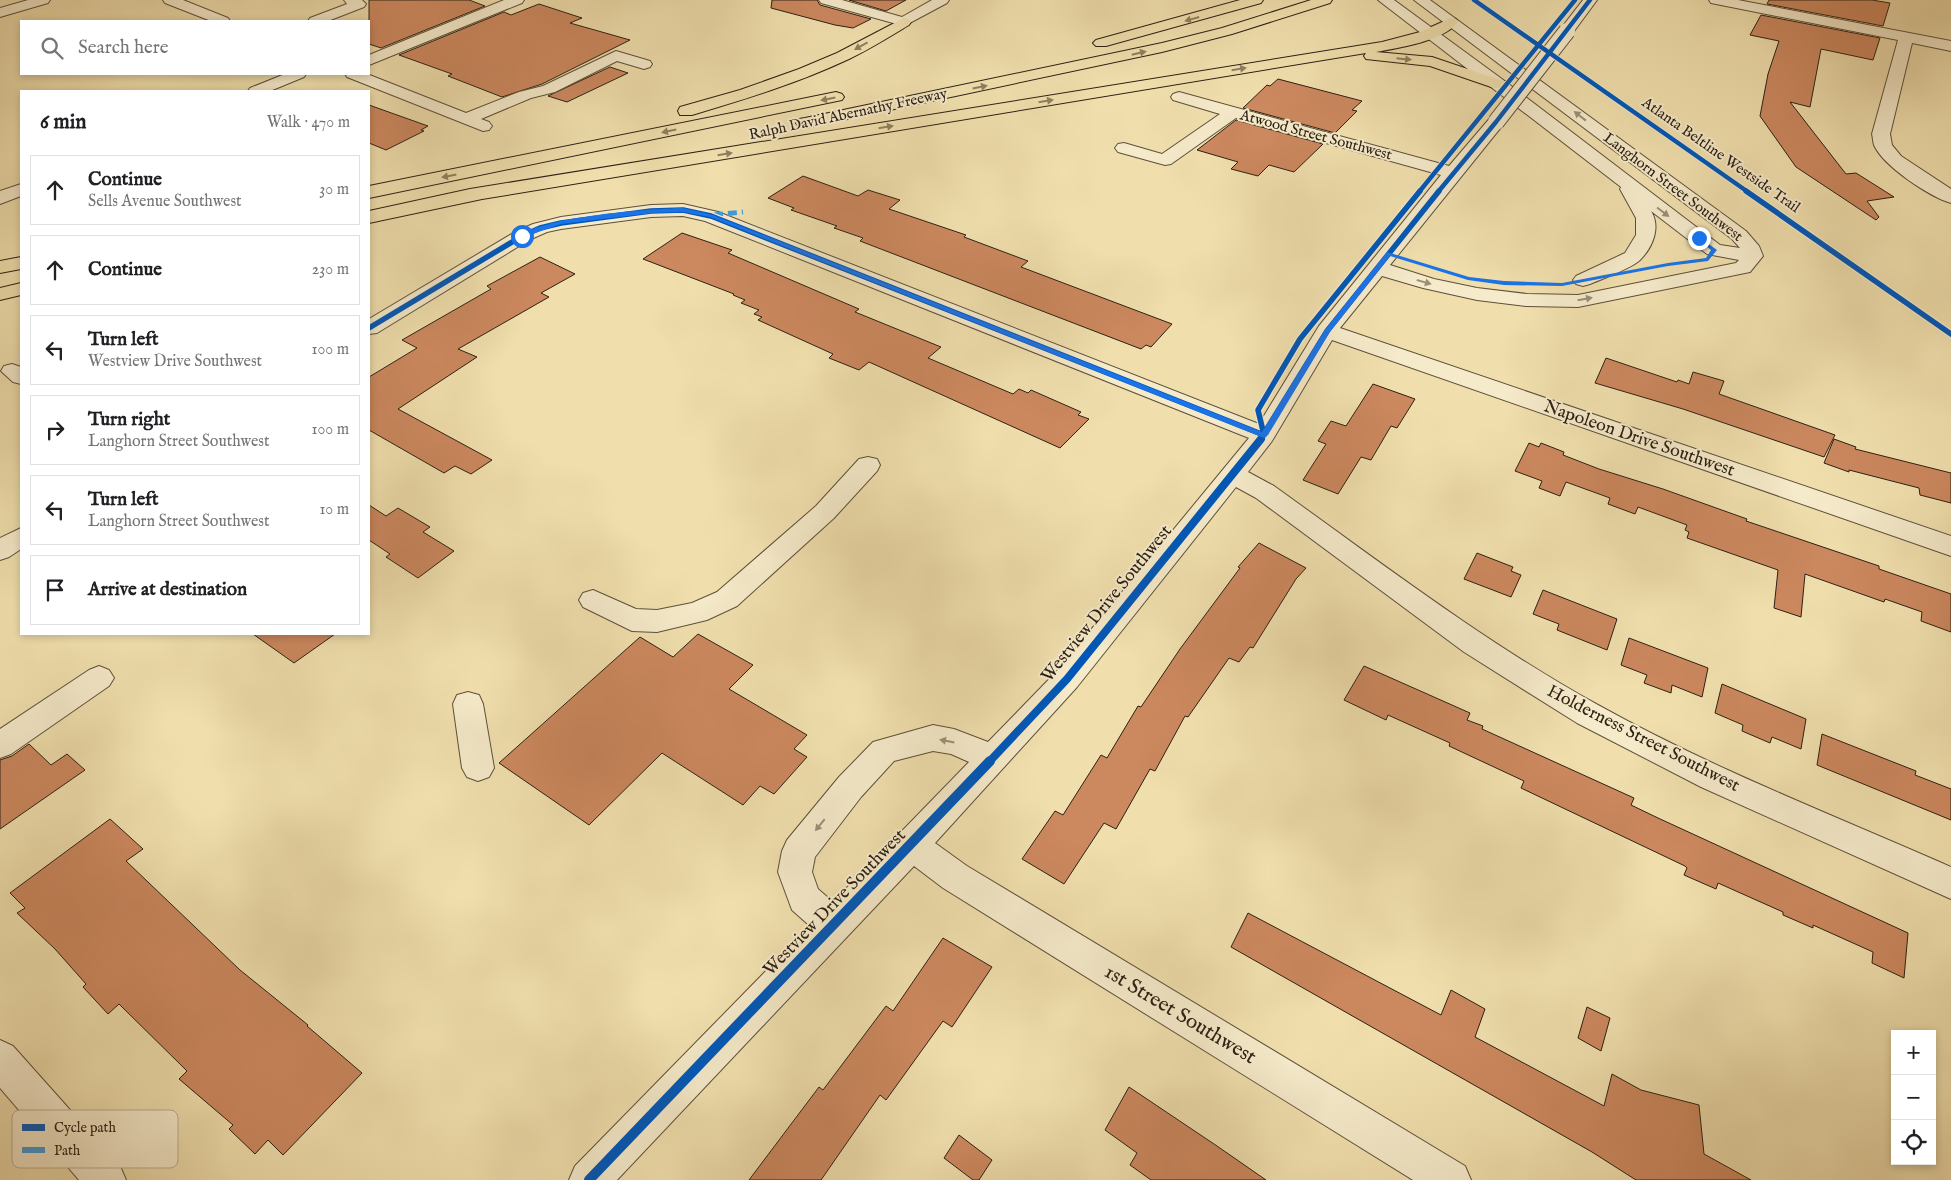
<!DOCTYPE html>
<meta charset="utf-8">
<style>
:root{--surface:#fff;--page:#f6f6f6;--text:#202124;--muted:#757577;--line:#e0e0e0}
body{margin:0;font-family:"IM FELL English",serif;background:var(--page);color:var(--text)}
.controls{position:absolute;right:15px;bottom:15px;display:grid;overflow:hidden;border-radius:0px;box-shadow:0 2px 8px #0003}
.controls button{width:45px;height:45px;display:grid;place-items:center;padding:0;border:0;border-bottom:1px solid var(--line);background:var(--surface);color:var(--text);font:25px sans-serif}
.stop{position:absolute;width:15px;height:15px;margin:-11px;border:4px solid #1a73e8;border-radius:50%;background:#fff}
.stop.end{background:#1a73e8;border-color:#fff;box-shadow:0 1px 5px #0008}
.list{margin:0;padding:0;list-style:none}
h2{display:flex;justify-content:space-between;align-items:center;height:65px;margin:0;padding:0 20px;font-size:21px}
h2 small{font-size:16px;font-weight:400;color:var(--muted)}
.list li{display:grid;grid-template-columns:32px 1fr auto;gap:15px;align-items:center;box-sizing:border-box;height:70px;margin:0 10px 10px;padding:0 10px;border:1px solid var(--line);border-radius:0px}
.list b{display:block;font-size:19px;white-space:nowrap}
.list p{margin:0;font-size:16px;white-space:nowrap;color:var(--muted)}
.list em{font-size:16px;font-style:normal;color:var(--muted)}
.icon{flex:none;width:28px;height:28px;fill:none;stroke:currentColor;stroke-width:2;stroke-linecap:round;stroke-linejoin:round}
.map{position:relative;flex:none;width:1951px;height:1180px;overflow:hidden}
.search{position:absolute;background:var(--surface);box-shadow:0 2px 8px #0003;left:20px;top:20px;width:350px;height:55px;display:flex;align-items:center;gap:12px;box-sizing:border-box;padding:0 18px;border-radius:0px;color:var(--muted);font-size:19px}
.panel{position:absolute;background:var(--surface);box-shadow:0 2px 8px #0003;left:20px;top:90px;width:350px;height:545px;border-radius:0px}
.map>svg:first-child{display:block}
</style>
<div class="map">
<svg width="1951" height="1180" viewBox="0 0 1951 1180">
<rect width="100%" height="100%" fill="#f0dfad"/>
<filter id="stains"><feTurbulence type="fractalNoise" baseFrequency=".004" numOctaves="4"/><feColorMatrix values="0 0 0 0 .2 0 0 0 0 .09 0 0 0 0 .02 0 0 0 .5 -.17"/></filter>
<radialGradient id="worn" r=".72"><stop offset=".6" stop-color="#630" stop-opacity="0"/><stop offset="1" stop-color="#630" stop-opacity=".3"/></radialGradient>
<!-- building -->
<path fill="#cc885f" stroke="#2c2014" d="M369,0H469L485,6L381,48L369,44Z
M772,0H817L820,5L871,19L853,28L835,25L771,8Z
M849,0H906L886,11Z
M1769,0H1872L1890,3L1883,26L1767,4Z
M539,4L582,18L570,23L630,40L542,84L502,97L448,76L452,74L399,55L504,12L511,15Z
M1761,15L1880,38L1873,60L1821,49L1810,107L1790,102L1846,174L1856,173L1894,197L1867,201L1879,217L1876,220L1796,167L1760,116L1768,74L1779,41L1750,35Z
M610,67L628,73L567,102L548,96Z
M1278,79L1362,101L1352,110L1357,111L1335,133L1243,108L1267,85L1270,86Z
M369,105L428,126L421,130L424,131L386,150L369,143Z
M1236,120L1323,144L1294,172L1269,165L1258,176L1231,169L1238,162L1197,150Z
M803,176L858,196L868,190L900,200L889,209L966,235L964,237L1028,261L1021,267L1172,324L1151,347L1146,345L1141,349L860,241L863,238L834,228L837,226L791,210L794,208L768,198Z
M682,233L732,250L728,253L859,309L855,312L941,347L928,358L1013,394L1019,389L1028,393L1031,390L1081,412L1078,415L1089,419L1060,448L869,362L859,370L829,358L833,354L758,320L762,317L754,314L759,310L741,303L745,300L733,295L734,294L643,259Z
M540,257L575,274L541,293L549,297L458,349L477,357L398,409L492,460L471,474L455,466L444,473L369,430V377L417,348L402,340L491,289L487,286Z
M1606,358L1677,382L1678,380L1689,384L1693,372L1724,381L1719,394L1835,435L1824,457L1683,409L1595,383Z
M1373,384L1415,399L1397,428L1391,426L1371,460L1361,457L1338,494L1303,480L1326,444L1318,441L1331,421L1346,426Z
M1834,439L1856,447L1855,449L1951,473V503L1920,495L1919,488L1849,470V472L1824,463Z
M1529,443L1539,447L1541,443L1564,452L1563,455L1599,469L1663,489L1747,519L1746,521L1879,566V569L1951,594V632L1921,621L1922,612L1885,599L1884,602L1805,574L1801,617L1774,608L1778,570L1687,538L1689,532L1685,530L1687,525L1638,507L1635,514L1608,504L1610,498L1566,482L1560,496L1539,488L1542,481L1515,471Z
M369,505L386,516L398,508L430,527L423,532L454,551L418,578L386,557L390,554L369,540Z
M1259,543L1306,568L1296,579L1253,648L1250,647L1239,662L1229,658L1188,717L1185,716L1155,771L1150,769L1116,829L1104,823L1064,884L1022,859L1055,811L1063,815L1101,755L1107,758L1138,706L1141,707L1180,649L1240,568L1238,567Z
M1477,553L1513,567L1511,571L1521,575L1511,597L1464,579Z
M1543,590L1617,619L1607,650L1557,630L1559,624L1533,614Z
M253,634H335L294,663Z
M698,634L753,665L729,689L807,735L794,749L807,757L774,794L760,786L743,805L662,753L589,825L499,763L640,637L673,657Z
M1629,638L1708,668L1702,697L1672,685L1671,693L1644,683L1647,675L1621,665Z
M1364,666L1470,713L1467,720L1483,726L1482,729L1634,798L1631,805L1658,818L1908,933L1904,978L1872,963L1873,952L1813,925V928L1783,915V912L1718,883L1716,889L1684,875L1687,868L1685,866L1521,788L1524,781L1449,746L1450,743L1388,715L1386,720L1344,700Z
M1722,684L1806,719L1801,749L1772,737L1770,743L1742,731L1743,725L1715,713Z
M1822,734L1916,771L1915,775L1951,789V820L1817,765Z
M29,744L51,765L67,754L85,770L0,829V760L12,756Z
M110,819L143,849L126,861L240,970L308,1025L307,1026L362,1073L283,1155L268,1140L255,1154L229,1129L233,1125L179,1079L187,1071L119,1004L108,1014L83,987L86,984L55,949L17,913L25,908L10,893Z
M1248,913L1441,1015L1451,990L1485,1009L1475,1037L1604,1106L1612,1074L1641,1090L1699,1105L1704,1154L1751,1180H1636L1592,1152L1231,947Z
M943,938L992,967L952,1027L943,1021L886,1100L880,1095L821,1180H749L819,1087L823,1090L886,1006L893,1011Z
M1587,1007L1610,1018L1601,1051L1578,1038Z
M1129,1087L1217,1146L1266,1180H1151L1130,1165L1137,1153L1105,1130Z
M959,1135L992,1160L979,1180H973L944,1158Z"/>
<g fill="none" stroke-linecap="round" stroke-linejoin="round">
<!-- minor casing -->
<g stroke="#5d503a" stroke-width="2">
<path id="minor" d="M28,0H50L48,3L0,17V8Z
M163,0H183L228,18L230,21H211L165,3Z
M344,0H362L366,4L364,7L328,21H308L310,18L347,4Z
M504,0H524L522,3L369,65V55Z
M819,0H842L902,17L932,0H949L947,3L904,26L821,3Z
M1378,0H1394L1506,82L1720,245L1740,248L1732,239L1414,0H1430L1746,231L1759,246L1763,256L1750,272L1578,307L1527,306L1477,300L1423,288L1382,276L1340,328L1951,536V556L1332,340L1272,441L1248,472L1274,486C1380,562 1484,642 1598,705C1711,768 1833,815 1951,867V899L1701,787L1577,723L1464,652L1256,498L1236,487L1077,687L935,843L967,866L1465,1166L1471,1180H1413L943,888L914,866L617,1180H569L575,1166L810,926L792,910L778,872L782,851L787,840L839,777L873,742L933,725L954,729L988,742L1057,671L1249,438L705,221L683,216L651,217L561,229L547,232L529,240L377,333L369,334V319L515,232L533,224L561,217L651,205L683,204L718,212L1259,424L1319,326L1441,175L1236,118L1171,164L1165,165L1118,152L1115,148L1118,144L1124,143L1162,154L1220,114L1173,100L1171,97L1173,94L1179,92L1449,166L1490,118H1502L1505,122L1502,126L1390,265L1434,279L1477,288L1527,294L1578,295L1736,263L1739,260L1707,254L1651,211C1661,227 1653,247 1640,260C1632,268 1602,279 1590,284L1583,286L1576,284L1573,280L1576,276L1625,253L1636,235V218L1620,189L1621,187ZM933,751L951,754L969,762L833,902L818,889L812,872L815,857L861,797L894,761Z
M1583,0H1597L1572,34H1562L1559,31Z
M1709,0H1738L1951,41V51L1912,43L1890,134L1892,145L1901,156L1951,189V203C1930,197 1883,166 1874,145C1873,142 1873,138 1872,134L1898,40L1716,4L1711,3Z
M616,51L650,61L652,64L650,67L644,69L617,61L555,92L531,98L481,119L489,122L492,126L489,130L483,131L347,77L345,74H367L466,113L519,92L543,86Z
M285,74H306L304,77L270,91H248L250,88Z
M21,184V196L0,204V191Z
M12,364L21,367V384L13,382L1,371L4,366Z
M868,457L877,459L880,465L877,471L834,518L737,606L707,620L657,632L632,631L583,607L579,600L583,593L593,590L636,609L657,610L692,603L717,592L816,506L859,459Z
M21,528V549L9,557L0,560V538Z
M99,666L109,670L114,678L109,686L11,754L0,758V729L89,670Z
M468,692L479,695L483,704L494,768L489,777L478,781L467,777L462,768L453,704L457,695Z
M0,1040L13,1046L120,1166L126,1180H79L0,1088Z"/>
</g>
<!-- highway casing -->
<g stroke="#2c2014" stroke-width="2">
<path id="highway" d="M1240,0H1263L1261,3L1106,46H1096L1093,43L1096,40Z
M1311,0H1332L1330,3L1232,34L1162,52L805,128L799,127L796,123L799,119L805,118L1162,43L1222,28Z
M904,18L909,19L911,22L909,25C889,37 870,49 849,59C798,83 745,99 692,115H680L678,111L680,107L740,90L799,69L837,53Z
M1451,18L1456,19L1458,22C1444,41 1398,48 1376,52L1432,57L1506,82L1508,85L1506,88H1494L1430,66L1366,59L1364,56L1366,53L482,199L369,223V211L470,189L1382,42L1420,32Z
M836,92L842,94L844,97L842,100L369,198V186Z
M21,257V269L0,273V261Z
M21,283V295L0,300V288Z"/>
</g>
<!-- minor -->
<use href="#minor" fill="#f5eaca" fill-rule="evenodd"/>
<!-- highway -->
<use href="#highway" fill="#f0dfad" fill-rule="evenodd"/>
<!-- minor-bridge casing -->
<g stroke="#5d503a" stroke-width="18" stroke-linecap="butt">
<path id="minor-bridge" d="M1496,122L1567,31"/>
</g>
<!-- minor-bridge -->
<use href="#minor-bridge" stroke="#f5eaca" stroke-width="16"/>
<!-- quiet -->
<path stroke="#3d9bde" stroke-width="5" stroke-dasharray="9 5" stroke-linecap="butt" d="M714,215L743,212"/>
<!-- cycleway-far3 casing -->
<g stroke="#f5eaca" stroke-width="6">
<path id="cycleway-far3" d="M1474,0L1748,192
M1419,192L1575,0
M1438,192L1496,122L1590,0"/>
</g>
<!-- cycleway-far2 casing -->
<g stroke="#f5eaca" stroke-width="8">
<path id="cycleway-far2" d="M1746,191L1951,334
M369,328L522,236L540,228L561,223L651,211L683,210L711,216L1264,435
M1264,435L1258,410L1300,339L1420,191
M1260,440L1327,331L1439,191"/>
</g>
<!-- cycleway-far1 casing -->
<g stroke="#f5eaca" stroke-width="11">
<path id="cycleway-far1" d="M989,762L1067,679L1261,439"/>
</g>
<!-- cycleway casing -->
<g stroke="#f5eaca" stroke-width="13">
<path id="cycleway" d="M589,1180L990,761"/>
</g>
<!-- cycleway-far3 -->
<use href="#cycleway-far3" stroke="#0057b8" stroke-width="4.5"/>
<!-- cycleway-far2 -->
<use href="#cycleway-far2" stroke="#0057b8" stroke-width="5.5"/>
<!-- cycleway-far1 -->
<use href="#cycleway-far1" stroke="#0057b8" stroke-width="8"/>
<!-- cycleway -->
<use href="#cycleway" stroke="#0057b8" stroke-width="10"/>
</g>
<!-- one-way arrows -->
<defs><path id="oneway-solid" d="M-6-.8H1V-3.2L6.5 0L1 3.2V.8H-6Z" transform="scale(1.25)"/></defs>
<g fill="#8e8060">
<use href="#oneway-solid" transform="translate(1192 19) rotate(164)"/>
<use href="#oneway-solid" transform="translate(861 46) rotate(151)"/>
<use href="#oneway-solid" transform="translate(1139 53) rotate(-13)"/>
<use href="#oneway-solid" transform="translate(1404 59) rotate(6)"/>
<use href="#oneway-solid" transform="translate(1239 69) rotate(-9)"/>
<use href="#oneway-solid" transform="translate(980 87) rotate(-11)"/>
<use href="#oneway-solid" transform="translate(828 99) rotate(169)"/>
<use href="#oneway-solid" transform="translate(1046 101) rotate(-9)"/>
<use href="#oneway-solid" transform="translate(886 127) rotate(-9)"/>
<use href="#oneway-solid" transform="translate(669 131) rotate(168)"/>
<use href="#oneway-solid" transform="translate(725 154) rotate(-9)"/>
<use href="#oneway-solid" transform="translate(449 176) rotate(169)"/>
</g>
<g fill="#9b8f78">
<use href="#oneway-solid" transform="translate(1580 116) rotate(-142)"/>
<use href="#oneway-solid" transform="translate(1663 212) rotate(37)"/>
<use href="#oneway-solid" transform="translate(1424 282) rotate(16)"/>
<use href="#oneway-solid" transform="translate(1585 299) rotate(-10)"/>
<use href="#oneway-solid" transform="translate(947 741) rotate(-169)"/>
<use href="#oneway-solid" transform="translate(820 825) rotate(129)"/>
</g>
<!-- route -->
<path fill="#1a73e8" d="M683,208L713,215L1262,432L1325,330L1387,252L1469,277L1504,281L1562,283L1668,263L1706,258L1711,250L1697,239L1699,237L1717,250L1708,261L1668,266L1562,286L1504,285L1468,280L1390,256L1330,332L1268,435L1264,438L710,217L683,212L652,213L561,224L524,237L519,236C548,216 646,209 683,208Z"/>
<g text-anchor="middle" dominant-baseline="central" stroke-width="4" stroke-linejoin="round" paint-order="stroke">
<!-- far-street labels -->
<g font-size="15" fill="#2c2014" stroke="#f5eaca">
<text transform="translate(848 114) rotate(-12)">Ralph David Abernathy Freeway</text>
<text transform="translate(1316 135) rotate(15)">Atwood Street Southwest</text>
<text transform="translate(1721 155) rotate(35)">Atlanta Beltline Westside Trail</text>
<text transform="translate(1673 187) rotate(37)">Langhorn Street Southwest</text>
</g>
<!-- street labels -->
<g font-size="18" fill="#2c2014" stroke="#f5eaca">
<text transform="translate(1639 439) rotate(19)">Napoleon Drive Southwest</text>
<text transform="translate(1107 604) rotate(-51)">Westview Drive Southwest</text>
<text transform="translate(1643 739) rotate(27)">Holderness Street Southwest</text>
<text transform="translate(835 903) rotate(-46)">Westview Drive Southwest</text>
</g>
<!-- near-street labels -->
<g font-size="21" fill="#2c2014" stroke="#f5eaca">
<text transform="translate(1180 1015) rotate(31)">1st Street Southwest</text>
</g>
</g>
<!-- legend -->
<rect x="12" y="1110" width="166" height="58" rx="8" fill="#f5eaca" stroke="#b9ad93" stroke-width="1"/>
<rect x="22" y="1124" width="23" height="7" fill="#0057b8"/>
<rect x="22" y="1147" width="23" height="6" fill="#3d9bde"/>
<g font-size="14" fill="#2c2014">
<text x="54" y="1132">Cycle path</text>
<text x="54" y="1155">Path</text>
</g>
<rect width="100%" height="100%" filter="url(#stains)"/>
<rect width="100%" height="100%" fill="url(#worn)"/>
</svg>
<div class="controls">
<button>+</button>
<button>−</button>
<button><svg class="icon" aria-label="locate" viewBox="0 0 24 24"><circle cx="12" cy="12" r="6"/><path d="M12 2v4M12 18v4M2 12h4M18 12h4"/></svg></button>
</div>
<div class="stop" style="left:522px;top:236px"></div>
<div class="stop end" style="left:1699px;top:238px"></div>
<div class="search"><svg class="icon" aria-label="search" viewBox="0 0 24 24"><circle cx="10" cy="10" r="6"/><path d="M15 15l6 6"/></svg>Search here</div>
<section class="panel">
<h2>6 min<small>Walk · 470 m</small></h2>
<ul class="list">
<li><svg class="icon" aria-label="ahead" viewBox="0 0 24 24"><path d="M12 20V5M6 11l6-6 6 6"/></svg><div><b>Continue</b><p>Sells Avenue Southwest</p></div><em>30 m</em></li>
<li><svg class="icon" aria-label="ahead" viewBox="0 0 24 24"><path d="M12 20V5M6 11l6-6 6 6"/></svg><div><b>Continue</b></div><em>230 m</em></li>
<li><svg class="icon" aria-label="left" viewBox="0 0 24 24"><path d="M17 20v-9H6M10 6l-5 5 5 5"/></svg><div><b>Turn left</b><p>Westview Drive Southwest</p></div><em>100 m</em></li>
<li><svg class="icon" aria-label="right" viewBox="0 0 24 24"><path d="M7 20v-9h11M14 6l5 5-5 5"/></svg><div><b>Turn right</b><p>Langhorn Street Southwest</p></div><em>100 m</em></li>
<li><svg class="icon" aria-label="left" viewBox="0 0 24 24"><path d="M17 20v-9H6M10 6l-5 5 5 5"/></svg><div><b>Turn left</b><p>Langhorn Street Southwest</p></div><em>10 m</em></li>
<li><svg class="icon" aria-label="arrive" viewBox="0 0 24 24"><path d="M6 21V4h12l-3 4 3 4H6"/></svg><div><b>Arrive at destination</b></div></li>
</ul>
</section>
</div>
